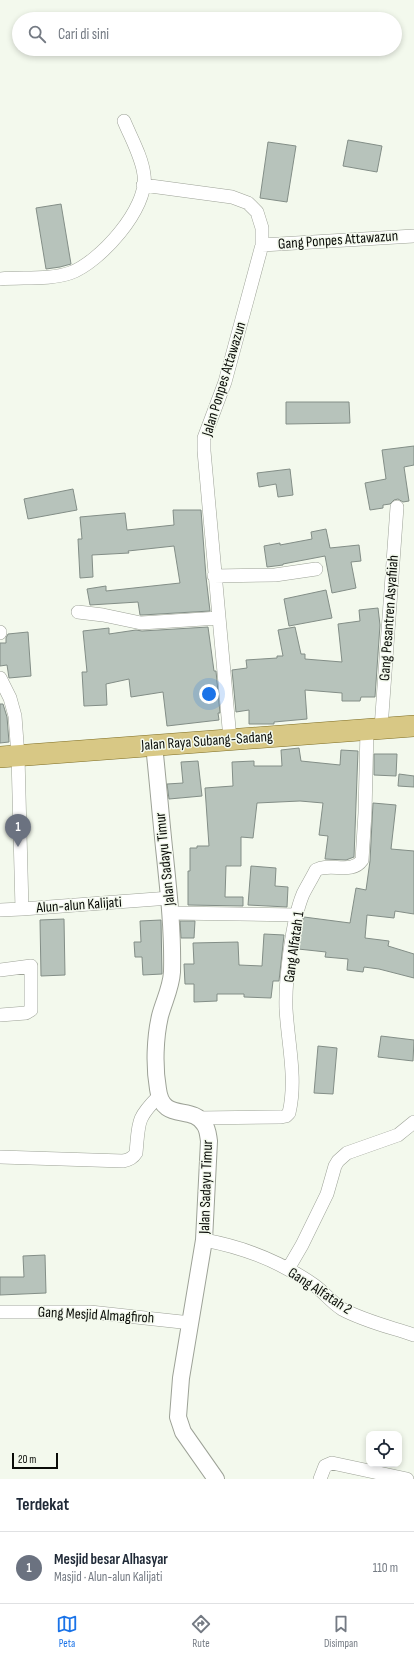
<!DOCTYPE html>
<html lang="id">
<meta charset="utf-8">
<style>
:root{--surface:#fff;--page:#f2f2f3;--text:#1f2937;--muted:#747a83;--line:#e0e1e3;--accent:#1a73e8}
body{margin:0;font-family:"Sofia Sans Condensed",sans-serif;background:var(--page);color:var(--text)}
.controls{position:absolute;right:12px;bottom:12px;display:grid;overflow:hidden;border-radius:8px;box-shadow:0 2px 6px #0003}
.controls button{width:36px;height:36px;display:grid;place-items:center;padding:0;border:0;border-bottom:1px solid var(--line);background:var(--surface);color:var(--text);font:20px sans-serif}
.scale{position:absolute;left:12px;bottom:10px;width:46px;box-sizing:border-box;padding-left:4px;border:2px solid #0a0c08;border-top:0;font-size:11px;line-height:14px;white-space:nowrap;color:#0a0c08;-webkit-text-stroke:3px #f3f9ed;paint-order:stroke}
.you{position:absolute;left:209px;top:694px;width:14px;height:14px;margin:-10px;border:3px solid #fff;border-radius:50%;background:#1a73e8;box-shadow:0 0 0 6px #1a73e833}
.badge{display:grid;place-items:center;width:26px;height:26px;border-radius:50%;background:var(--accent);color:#fff;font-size:13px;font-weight:700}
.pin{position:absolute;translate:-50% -33px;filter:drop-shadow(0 1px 2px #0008)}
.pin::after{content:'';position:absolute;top:21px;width:14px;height:12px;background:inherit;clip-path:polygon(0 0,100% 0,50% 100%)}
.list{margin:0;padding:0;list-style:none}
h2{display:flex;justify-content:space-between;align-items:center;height:52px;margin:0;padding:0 16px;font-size:17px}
h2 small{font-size:13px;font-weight:400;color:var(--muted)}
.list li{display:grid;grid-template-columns:26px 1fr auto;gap:12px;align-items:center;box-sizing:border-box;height:72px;padding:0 16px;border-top:1px solid var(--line)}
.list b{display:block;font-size:15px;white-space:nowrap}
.list p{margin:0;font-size:13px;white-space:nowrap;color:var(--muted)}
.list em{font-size:13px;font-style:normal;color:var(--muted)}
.icon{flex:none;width:22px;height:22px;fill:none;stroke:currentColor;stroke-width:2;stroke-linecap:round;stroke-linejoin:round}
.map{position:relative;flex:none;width:414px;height:1479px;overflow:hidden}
.search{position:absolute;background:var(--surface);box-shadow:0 2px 6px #0003;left:12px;right:12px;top:12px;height:44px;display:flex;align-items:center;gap:10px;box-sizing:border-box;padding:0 14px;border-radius:22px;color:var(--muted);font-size:15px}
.sheet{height:124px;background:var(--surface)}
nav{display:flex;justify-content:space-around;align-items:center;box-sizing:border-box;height:56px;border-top:1px solid var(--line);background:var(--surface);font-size:11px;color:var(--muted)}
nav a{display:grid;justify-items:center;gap:2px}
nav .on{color:var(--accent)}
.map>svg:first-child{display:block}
</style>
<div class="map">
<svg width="414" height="1479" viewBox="0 0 414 1479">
<rect width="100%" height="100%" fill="#f3f9ed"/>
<!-- building -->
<path fill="#b7c3bb" stroke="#838e87" d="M348,140L382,146L377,172L343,166Z
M268,142L296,146L287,202L260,198Z
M61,204L71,264L60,267L46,269L36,208Z
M286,402H349L350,423L286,424Z
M414,446V465L404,467L409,501L403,502L398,499L394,500L390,504L383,505V508L370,510L365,483L386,479L382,450Z
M290,469L293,495L278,497L276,484L259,487L257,473Z
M73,489L77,510L28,519L24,499Z
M173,510H201L206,577L210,611L142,615H140L138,602L90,605L87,589L106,586V591L180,583L174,546L128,551L129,553L92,555L93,577L80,578L78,539H82L80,517L125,513L127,530L174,525Z
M326,529L330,548L359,545L361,561L351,562L356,588L332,593L325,556L283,564V565L267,567L264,546L280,543V545L312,539L311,532Z
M326,590L332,618L289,626L284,599Z
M378,608L380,625L375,697H361L360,701H342V693L305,690L307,719L274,722V724H249V710L236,712L232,670L247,668L246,660L277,658V656H283L278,630L295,627L301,654H305V659L342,662L338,624L360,621L359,610Z
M208,627L214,671H216L220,713H218L219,720L167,726L163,692L131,697L129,679L106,684L107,705L84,706L82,672H87L83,631L109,628V634L136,630L142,631Z
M28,632L31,676L9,678L7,665L0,666V643H6V638L8,634Z
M0,704H3L7,717L9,742L0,743Z
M299,748L301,761L340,765L341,750L358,751L354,857L346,860L325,859L328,836L319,835L323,803L300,801L257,803L253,838L241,837V866H226L225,897H243V906L188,905V871H190V848H197V846H209L205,788L233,786L232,762L254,761V766H282L281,750Z
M374,754H397L396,776L374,775Z
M198,761L202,796L169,799L167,784L183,783L181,762Z
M399,774L414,776V787L398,786Z
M373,803L396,805L391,849L414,851V914L395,911L394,918L367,915L365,938L389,941L388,946L414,954V978L379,969L364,967L363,972L347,970L348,959L325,957L326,952L298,949L304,917L350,923L356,888L366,890L370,861Z
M251,866L276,868L275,886L288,887L287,907L248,905Z
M64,919L65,975L41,976L40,920Z
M161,920L162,974L143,975L142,957H135L134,942H141L140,921Z
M180,921H195L194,938H181Z
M264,934L284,935L279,981H273L271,998L244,997V994H217V1001L194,1002V984H185L184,964H194L193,943L238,942L239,965L262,966Z
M381,1036L414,1040L413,1061L378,1057Z
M318,1046L337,1048L333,1094L314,1093Z
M45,1255L46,1293L0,1295V1277H24L23,1256Z"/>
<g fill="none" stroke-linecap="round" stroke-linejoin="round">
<!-- minor casing -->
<g stroke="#9da297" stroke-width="14">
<path id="minor" d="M143,185L232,197L248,203L257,212L262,228V245L225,382L204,438V451L230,739
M262,245L414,236
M0,279C22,277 50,280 70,273C99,263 149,208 144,175C142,157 131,138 124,121
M214,576L275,575L316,569
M78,612L103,615L141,623L219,618
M0,633V632
M0,678L10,698L15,716L18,756L22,909L170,898
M381,728L397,507
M0,910L22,909
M171,913L297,915
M0,970L31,966V1010L26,1013L0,1015
M198,1118L281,1117L286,1116L289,1113C297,1079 288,1044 286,1009C285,981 292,920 303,894C307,886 312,878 316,870C330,862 352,875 362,860L365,813L367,730
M0,1157L123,1161C129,1160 133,1158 136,1153C139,1122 136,1119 159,1096
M204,1240C243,1247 281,1262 314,1285C324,1292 331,1302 342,1309C364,1321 390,1327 414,1335
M288,1269L302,1245L327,1194L335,1166L338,1161L347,1153L398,1135L414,1122
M0,1312H90L191,1323
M320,1479L325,1466L332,1463L407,1479"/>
</g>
<!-- tertiary casing -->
<g stroke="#9da297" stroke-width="18">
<path id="tertiary" d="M154,745C158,782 161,820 165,857C169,895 173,934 172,972C171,988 164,1001 160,1016C155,1038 154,1066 158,1089C162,1123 192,1104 204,1124C208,1129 208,1135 209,1141L204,1240L181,1378L178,1417L183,1432L216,1479"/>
</g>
<!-- primary casing -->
<g stroke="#7f6e25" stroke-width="22">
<path id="primary" d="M0,757L414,726"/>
</g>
<!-- minor -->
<use href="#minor" stroke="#fff" stroke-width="13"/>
<!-- tertiary -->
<use href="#tertiary" stroke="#fff" stroke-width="16"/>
<!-- primary -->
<use href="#primary" stroke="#d8c885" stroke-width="21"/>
</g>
<g text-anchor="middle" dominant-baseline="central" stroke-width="3" stroke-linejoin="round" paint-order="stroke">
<!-- street labels -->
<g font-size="15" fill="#0a0c08" stroke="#f3f9ed">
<text transform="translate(338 240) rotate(-4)">Gang Ponpes Attawazun</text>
<text transform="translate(224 379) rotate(-73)">Jalan Ponpes Attawazun</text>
<text transform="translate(389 618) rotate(-86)">Gang Pesantren Asyafiiah</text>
<text transform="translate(207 741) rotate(-4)">Jalan Raya Subang-Sadang</text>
<text transform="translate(165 859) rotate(-96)">Jalan Sadayu Timur</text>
<text transform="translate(79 905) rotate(-4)">Alun-alun Kalijati</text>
<text transform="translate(294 947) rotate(-82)">Gang Alfatah 1</text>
<text transform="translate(206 1187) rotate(-88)">Jalan Sadayu Timur</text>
<text transform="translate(320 1291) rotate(33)">Gang Alfatah 2</text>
<text transform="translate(96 1315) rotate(3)">Gang Mesjid Almagfiroh</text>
</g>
</g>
</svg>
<div class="controls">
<button><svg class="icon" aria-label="locate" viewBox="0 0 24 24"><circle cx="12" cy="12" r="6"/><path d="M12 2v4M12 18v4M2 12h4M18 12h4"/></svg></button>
</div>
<div class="scale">20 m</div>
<div class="you"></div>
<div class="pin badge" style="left:18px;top:847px;background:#6b7280">1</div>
<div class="search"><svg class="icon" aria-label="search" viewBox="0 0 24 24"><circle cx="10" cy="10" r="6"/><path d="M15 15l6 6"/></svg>Cari di sini</div>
</div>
<section class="sheet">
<h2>Terdekat<small></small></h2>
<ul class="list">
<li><span class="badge" style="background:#6b7280">1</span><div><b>Mesjid besar Alhasyar</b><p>Masjid · Alun-alun Kalijati</p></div><em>110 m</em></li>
</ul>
</section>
<nav>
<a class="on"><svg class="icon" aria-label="map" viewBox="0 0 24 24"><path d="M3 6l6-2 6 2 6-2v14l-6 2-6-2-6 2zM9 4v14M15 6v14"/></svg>Peta</a>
<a><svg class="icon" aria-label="directions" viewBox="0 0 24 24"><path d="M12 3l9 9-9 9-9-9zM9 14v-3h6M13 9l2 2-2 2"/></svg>Rute</a>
<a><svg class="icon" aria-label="saved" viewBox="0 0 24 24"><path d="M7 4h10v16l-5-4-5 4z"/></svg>Disimpan</a>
</nav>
